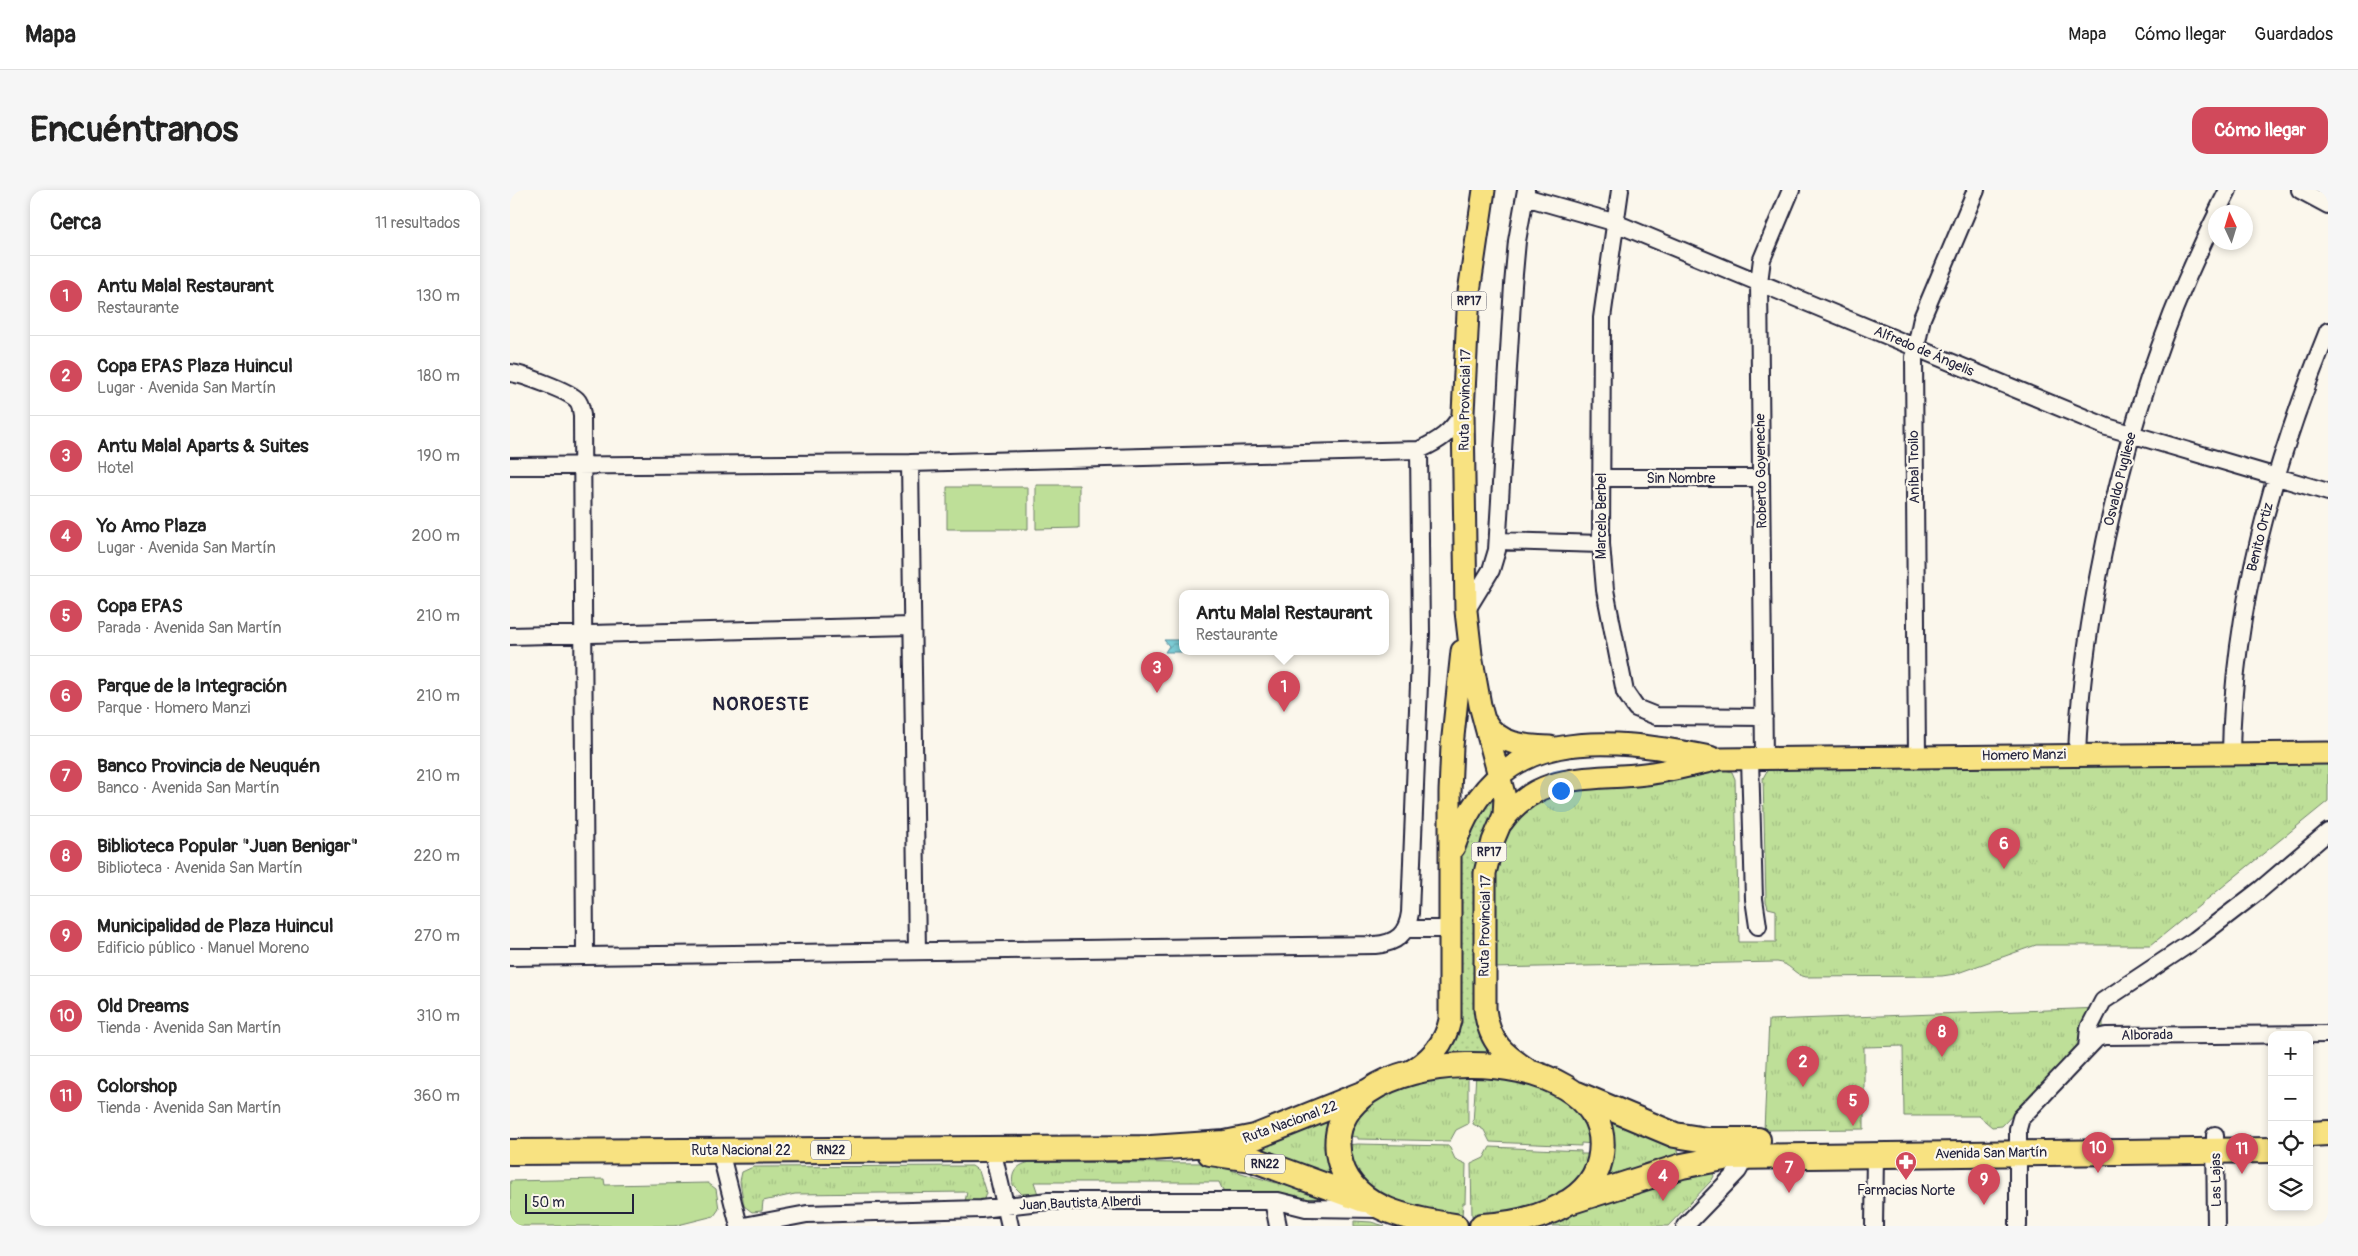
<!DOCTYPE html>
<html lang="es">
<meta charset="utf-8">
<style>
:root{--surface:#fff;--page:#f6f6f6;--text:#222;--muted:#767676;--line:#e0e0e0;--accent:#d1495b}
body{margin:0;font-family:Pangolin,sans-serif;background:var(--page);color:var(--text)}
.controls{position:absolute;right:15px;bottom:15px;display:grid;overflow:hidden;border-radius:10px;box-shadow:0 2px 8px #0003}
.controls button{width:45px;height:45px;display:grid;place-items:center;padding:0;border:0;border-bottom:1px solid var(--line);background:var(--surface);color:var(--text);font:25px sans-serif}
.compass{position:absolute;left:1698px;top:15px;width:45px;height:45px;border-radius:50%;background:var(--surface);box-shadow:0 2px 8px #0003;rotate:356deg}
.scale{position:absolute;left:15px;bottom:12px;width:109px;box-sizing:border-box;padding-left:5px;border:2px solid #22223b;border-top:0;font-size:14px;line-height:18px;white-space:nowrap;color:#22223b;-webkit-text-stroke:4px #fbf7ec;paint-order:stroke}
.you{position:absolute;left:1050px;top:600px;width:18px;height:18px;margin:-12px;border:4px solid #fff;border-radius:50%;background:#1a73e8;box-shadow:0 0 0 8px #1a73e833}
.badge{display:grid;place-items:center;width:32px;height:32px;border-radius:50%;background:var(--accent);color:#fff;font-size:16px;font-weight:700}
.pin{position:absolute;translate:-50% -41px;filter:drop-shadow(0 1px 2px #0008)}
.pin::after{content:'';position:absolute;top:26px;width:18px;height:15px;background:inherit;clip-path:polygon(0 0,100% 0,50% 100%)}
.popup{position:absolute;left:669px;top:400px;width:210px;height:65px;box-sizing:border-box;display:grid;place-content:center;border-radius:10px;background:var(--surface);filter:drop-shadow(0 1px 4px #0005);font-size:16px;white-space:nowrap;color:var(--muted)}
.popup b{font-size:19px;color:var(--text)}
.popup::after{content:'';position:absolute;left:50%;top:100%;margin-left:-10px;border:10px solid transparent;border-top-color:var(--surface)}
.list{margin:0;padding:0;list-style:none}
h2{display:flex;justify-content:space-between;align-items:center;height:65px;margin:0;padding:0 20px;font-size:21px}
h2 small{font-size:16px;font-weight:400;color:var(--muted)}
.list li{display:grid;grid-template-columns:32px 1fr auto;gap:15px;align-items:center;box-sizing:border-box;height:80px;padding:0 20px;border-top:1px solid var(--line)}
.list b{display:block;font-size:19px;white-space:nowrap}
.list p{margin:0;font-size:16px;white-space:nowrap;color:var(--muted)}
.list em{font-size:16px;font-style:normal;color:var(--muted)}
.icon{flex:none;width:28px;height:28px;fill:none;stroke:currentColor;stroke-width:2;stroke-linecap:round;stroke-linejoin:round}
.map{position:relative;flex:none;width:1818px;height:1036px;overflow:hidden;border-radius:15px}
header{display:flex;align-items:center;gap:30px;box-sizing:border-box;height:70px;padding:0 25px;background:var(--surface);border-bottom:1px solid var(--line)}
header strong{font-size:24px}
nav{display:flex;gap:28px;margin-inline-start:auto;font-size:18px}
.intro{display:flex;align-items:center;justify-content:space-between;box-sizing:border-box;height:120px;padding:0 30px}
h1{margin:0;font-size:35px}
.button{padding:12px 22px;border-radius:15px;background:var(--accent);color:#fff;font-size:18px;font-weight:700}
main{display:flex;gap:30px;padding:0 30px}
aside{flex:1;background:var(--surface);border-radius:15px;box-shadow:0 2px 8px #0003}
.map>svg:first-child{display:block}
</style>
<header>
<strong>Mapa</strong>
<nav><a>Mapa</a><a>Cómo llegar</a><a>Guardados</a></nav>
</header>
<div class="intro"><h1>Encuéntranos</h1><a class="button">Cómo llegar</a></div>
<main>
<aside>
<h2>Cerca<small>11 resultados</small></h2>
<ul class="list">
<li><span class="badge">1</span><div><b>Antu Malal Restaurant</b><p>Restaurante</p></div><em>130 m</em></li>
<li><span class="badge">2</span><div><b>Copa EPAS Plaza Huincul</b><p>Lugar · Avenida San Martín</p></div><em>180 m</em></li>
<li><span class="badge">3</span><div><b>Antu Malal Aparts &amp; Suites</b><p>Hotel</p></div><em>190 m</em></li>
<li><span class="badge">4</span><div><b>Yo Amo Plaza</b><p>Lugar · Avenida San Martín</p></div><em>200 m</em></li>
<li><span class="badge">5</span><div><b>Copa EPAS</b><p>Parada · Avenida San Martín</p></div><em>210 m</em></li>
<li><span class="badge">6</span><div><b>Parque de la Integración</b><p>Parque · Homero Manzi</p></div><em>210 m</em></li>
<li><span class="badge">7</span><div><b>Banco Provincia de Neuquén</b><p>Banco · Avenida San Martín</p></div><em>210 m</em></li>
<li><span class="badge">8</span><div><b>Biblioteca Popular &quot;Juan Benigar&quot;</b><p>Biblioteca · Avenida San Martín</p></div><em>220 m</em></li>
<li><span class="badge">9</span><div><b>Municipalidad de Plaza Huincul</b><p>Edificio público · Manuel Moreno</p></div><em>270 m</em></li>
<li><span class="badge">10</span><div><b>Old Dreams</b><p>Tienda · Avenida San Martín</p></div><em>310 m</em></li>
<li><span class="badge">11</span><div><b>Colorshop</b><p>Tienda · Avenida San Martín</p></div><em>360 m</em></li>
</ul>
</aside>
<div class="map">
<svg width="1818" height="1036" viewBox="0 0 1818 1036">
<defs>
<pattern id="grass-dots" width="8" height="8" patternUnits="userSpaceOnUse" patternTransform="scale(1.25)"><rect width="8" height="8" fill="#bedf98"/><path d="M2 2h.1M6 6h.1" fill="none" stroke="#a3bf84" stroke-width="1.8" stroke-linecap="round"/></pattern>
<pattern id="park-tufts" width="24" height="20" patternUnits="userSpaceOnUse" patternTransform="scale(1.25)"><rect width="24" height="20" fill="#bedf98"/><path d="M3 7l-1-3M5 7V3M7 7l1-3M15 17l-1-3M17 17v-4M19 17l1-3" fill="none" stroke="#a3bf84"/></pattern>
<pattern id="water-waves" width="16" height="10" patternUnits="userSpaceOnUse" patternTransform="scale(1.25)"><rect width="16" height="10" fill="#7dced7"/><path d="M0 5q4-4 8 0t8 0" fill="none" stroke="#6cb1b9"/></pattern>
</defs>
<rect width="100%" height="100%" fill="#fbf7ec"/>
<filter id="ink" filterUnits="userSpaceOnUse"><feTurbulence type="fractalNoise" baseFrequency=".02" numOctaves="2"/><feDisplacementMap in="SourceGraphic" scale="10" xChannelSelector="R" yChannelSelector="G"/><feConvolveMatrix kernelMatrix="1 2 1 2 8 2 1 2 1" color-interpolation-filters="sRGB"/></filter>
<g filter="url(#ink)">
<!-- grass -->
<path fill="url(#grass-dots)" stroke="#70806a" d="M986,598L979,859L974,865L938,866L935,865L951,668L958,643Z"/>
<!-- park -->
<path fill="url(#park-tufts)" stroke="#70806a" d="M1818,571V611L1641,755H1526L1445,784L1432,786L1296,787C1284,785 1280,773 1267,772L981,778V684L1001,632L1031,606L1181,581L1215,580L1222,582L1225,589L1229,752H1266V720L1258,718L1256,711L1253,588L1258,579Z
M1593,818V838L1582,842L1492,936L1482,937L1469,926H1394L1393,856L1354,857V939L1254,940L1259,830Z
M958,883V934L946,940L940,951L848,949V947L834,946L850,918L885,897Z
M966,883L1036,898L1071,920L1084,954L1071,953V956L980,952L974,940L963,934Z
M1092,921L1168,960L1170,965L1095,991C1099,963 1102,948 1092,921Z
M821,923L832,992L750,959L749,957Z
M848,954L939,956L945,969L956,974L955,1013H953L952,1026L917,1023L857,1000L833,955Z
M980,957L1071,961V964H1083L1065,997L1028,1016L962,1026L961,974L974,968Z
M521,972L696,973L805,1004L808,1008L804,1012L764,1003H714L709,992H524L528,1004H512L503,995C500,981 509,974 521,972Z
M462,976L469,981L476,1003L474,1009L470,1011H455L457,1002L285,1004L253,1011L252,1021L242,1022L234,1016L230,991L232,982L243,977Z
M1202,980L1204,986L1202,990L1158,1036H1029L1071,1017Z
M844,1031L861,1032L875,1036H844Z"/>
<!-- pitch -->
<path fill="#bedf98" stroke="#70806a" d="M526,295H569V338L526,339Z
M437,297H518V339H437Z
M94,989L95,995L198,993L206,999L209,1019L204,1026L164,1036H0V991Z"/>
<!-- water -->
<path fill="url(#water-waves)" stroke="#598999" d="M654,450H673V461L683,462H655L659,456Z"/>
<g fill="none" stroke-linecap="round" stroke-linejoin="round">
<!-- minor casing -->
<g stroke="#22223b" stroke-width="20">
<path id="minor" d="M1110,0L1092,128L1091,354L1095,400L1115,502L1126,518L1146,526L1254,527
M1790,0L1818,15
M1015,7L1103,32L1597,237L1818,302
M1707,22L1718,0
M0,183C12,184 59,201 67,210C71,214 71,220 72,225L75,766
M400,273L407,761
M0,276L400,273L909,260C931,250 940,243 953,223
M1091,288H1251
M988,351L1091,354
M956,421L981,380L987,360L1003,95L1007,51L1016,0
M0,446L401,436
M1721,563C1723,416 1763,276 1818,141
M1567,565C1569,506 1577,447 1588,388C1611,263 1649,140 1706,26
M1407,567L1404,167L1412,128L1466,0
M1240,569L1244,709L1248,736
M1254,569L1249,92L1252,69L1281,0
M896,739H941
M0,767L865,755C887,753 897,744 900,723L911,443L909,260
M1577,858L1579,838L1593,811L1685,750L1750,700L1818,642
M1705,945L1706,1036
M482,959L500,1036
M210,961L229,1036
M763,1011L768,1036
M234,1036L297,1024L471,1019L538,1011H768L796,1018L866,1019
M1175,1036L1228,981L1233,972L1234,958
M1364,1036L1365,965
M1508,1036V939L1511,928L1587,848L1596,846L1818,844"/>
</g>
<!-- major casing -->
<g stroke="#22223b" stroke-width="25">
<path id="major" d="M974,0L959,102L953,223L956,421L961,465L970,515L995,608L994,625L983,651L975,683V819C979,854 995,865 1023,883
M975,531C988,555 1016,556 1040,557
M992,632C1029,580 1080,591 1135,584C1160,581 1185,574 1210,569L1818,563
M944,657C986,532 1096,547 1200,567
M896,884C918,872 935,855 940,830V602L942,556L952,461"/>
</g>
<!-- highway casing -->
<g stroke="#22223b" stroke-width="28">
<path id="highway" d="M1067,904L1165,945L1197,950H1248
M1799,944L1818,943
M0,962L641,958L715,953L745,947L857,902
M700,963L742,969L854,1010
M1056,1013L1172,976L1219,967L1762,960
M945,1036C904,1030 845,1020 831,975C790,846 1118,839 1090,970C1080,1018 1014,1034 972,1036"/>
</g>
<!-- minor -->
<use href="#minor" stroke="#fbf7ec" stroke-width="16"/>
<!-- major -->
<use href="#major" stroke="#f8e281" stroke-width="21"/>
<!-- highway -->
<use href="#highway" stroke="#f8e281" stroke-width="24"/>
</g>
</g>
<!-- icons -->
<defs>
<g id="pharmacy-pin" transform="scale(1.125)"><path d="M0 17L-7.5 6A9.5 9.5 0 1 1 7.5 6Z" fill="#d1495b" stroke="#fbf7ec"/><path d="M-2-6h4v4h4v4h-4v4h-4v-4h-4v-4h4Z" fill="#fff"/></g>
</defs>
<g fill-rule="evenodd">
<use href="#pharmacy-pin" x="1396" y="972"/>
</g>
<g text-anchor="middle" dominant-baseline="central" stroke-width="4.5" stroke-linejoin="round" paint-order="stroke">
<!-- shield labels -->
<g fill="#fbf7ec" stroke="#636270" stroke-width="1">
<rect x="941.5" y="101.5" width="35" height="19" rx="4"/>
<rect x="961.5" y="652.5" width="35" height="19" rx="4"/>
<rect x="301" y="950.5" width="40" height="19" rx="4"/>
<rect x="735" y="964.5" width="40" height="19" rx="4"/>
</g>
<g font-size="12" font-weight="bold" fill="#22223b">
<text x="959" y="111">RP17</text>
<text x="979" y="662">RP17</text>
<text x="321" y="960">RN22</text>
<text x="755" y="974">RN22</text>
</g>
<!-- street labels -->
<g font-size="14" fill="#22223b" stroke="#fbf7ec">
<text transform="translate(1414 161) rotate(23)">Alfredo de Ángelis</text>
<text transform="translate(955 210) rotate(-89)">Ruta Provincial 17</text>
<text transform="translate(1404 277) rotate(-91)">Aníbal Troilo</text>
<text transform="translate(1251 281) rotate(-91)">Roberto Goyeneche</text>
<text x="1171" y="288">Sin Nombre</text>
<text transform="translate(1610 289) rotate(-76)">Osvaldo Pugliese</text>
<text transform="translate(1091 326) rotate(-90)">Marcelo Berbel</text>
<text transform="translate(1750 347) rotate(-76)">Benito Ortiz</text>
<text transform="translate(1514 565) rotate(-1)">Homero Manzi</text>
<text transform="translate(975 736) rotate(-89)">Ruta Provincial 17</text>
<text transform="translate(1637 845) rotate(-1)">Alborada</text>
<text transform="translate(780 932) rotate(-20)">Ruta Nacional 22</text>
<text x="231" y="960">Ruta Nacional 22</text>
<text transform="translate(1481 963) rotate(-1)">Avenida San Martín</text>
<text transform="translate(1706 990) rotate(-91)">Las Lajas</text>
<text transform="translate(570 1013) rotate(-2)">Juan Bautista Alberdi</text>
</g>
<!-- poi labels -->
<g font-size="14" fill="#22223b" stroke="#fbf7ec">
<text x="1396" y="1000">Farmacias Norte</text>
</g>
<!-- district labels -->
<g font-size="19" font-weight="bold" letter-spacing="1" fill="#22223b" stroke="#fbf7ec">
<text x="251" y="514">NOROESTE</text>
</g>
</g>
</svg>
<div class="controls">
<button>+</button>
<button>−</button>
<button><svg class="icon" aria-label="locate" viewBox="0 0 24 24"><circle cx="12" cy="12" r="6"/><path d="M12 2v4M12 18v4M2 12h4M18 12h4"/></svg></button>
<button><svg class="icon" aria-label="layers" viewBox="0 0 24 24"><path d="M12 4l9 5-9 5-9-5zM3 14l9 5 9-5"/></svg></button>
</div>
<svg class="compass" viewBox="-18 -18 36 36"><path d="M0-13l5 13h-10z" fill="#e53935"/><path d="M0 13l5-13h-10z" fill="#767676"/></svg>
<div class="scale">50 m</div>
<div class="you"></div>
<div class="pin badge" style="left:774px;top:522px">1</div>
<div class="popup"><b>Antu Malal Restaurant</b>Restaurante</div>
<div class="pin badge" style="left:1293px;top:897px">2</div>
<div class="pin badge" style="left:647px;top:503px">3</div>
<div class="pin badge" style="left:1153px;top:1011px">4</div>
<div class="pin badge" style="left:1343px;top:936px">5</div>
<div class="pin badge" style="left:1494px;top:679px">6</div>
<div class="pin badge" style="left:1279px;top:1003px">7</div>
<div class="pin badge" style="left:1432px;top:867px">8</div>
<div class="pin badge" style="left:1474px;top:1015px">9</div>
<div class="pin badge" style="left:1588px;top:983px">10</div>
<div class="pin badge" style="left:1732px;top:984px">11</div>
</div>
</main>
